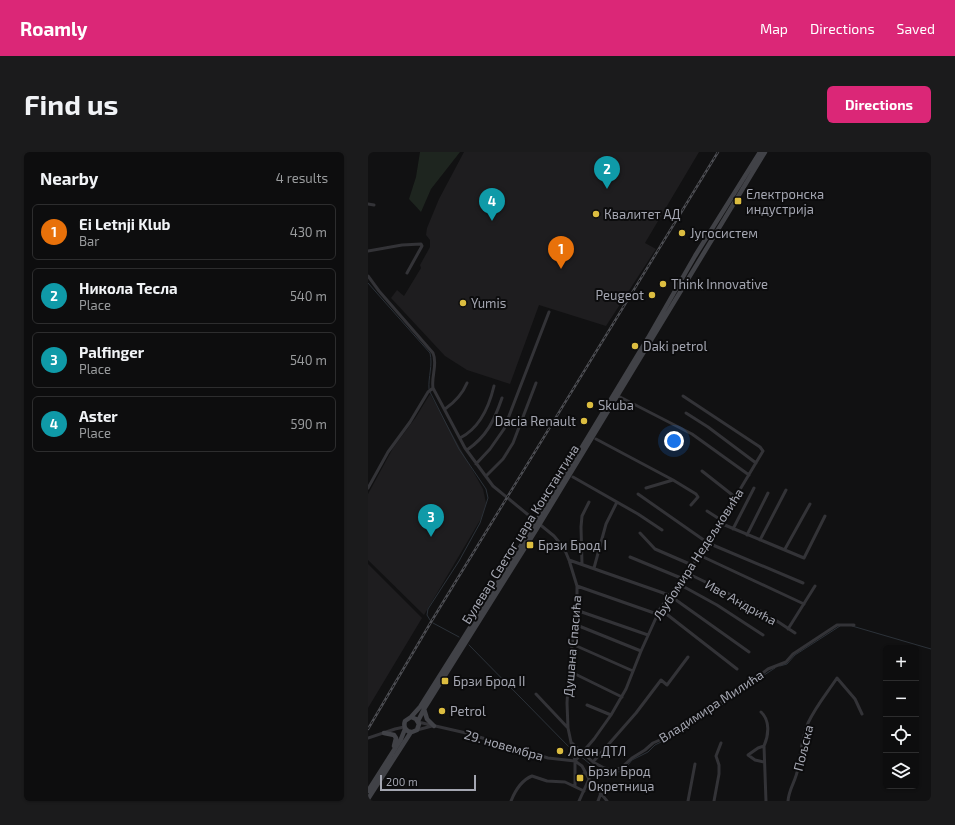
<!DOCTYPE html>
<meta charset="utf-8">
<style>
:root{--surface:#0d0d0e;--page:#1b1b1c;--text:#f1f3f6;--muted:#9a9c9e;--line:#2d2d2e;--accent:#db2777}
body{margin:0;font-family:"Exo 2",sans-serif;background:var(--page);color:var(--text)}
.controls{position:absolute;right:12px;bottom:12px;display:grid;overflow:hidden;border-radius:6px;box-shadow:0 1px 3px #0004}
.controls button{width:36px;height:36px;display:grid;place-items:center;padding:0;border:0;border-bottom:1px solid var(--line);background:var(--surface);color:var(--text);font:20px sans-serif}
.scale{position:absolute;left:12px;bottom:10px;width:96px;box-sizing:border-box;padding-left:4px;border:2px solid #a4a6b1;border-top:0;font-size:11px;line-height:14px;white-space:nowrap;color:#a4a6b1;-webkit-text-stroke:3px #0c0c0d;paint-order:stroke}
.you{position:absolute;left:306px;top:289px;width:14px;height:14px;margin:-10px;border:3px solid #fff;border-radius:50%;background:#1a73e8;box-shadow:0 0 0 6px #1a73e833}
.badge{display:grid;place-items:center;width:26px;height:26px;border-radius:50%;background:var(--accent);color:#fff;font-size:13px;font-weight:700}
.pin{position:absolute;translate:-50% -33px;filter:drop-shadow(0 1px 2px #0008)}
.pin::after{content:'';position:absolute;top:21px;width:14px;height:12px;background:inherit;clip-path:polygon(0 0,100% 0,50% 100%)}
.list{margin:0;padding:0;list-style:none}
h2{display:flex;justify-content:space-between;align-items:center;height:52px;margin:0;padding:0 16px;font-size:17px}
h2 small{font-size:13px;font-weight:400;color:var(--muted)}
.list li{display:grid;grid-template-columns:26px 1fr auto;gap:12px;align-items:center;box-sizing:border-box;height:56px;margin:0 8px 8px;padding:0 8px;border:1px solid var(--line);border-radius:6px}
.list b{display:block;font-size:15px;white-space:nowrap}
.list p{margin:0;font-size:13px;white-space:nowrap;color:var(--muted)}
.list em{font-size:13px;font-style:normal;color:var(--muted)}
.icon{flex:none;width:22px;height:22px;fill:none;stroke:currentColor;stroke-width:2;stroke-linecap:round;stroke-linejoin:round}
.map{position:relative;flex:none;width:563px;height:649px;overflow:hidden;border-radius:6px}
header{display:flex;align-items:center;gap:24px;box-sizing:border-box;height:56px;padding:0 20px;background:var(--accent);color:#fff}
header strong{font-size:19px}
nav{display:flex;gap:22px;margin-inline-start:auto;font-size:14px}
.intro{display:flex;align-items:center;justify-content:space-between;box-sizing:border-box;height:96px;padding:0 24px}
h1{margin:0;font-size:28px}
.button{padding:10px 18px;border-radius:6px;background:var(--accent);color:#fff;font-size:14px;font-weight:700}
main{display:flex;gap:24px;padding:0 24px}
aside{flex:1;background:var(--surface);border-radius:6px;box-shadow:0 1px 3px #0004}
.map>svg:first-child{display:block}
</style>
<header>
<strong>Roamly</strong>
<nav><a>Map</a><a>Directions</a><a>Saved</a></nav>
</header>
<div class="intro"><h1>Find us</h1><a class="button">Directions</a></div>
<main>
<aside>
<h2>Nearby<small>4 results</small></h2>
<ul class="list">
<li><span class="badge" style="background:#e8710a">1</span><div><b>Ei Letnji Klub</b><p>Bar</p></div><em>430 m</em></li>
<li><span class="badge" style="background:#0f9aa8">2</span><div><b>Никола Тесла</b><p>Place</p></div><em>540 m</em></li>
<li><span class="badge" style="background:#0f9aa8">3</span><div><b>Palfinger</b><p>Place</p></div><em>540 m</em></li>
<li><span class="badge" style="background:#0f9aa8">4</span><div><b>Aster</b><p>Place</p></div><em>590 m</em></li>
</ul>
</aside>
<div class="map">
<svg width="563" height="649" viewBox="0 0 563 649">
<rect width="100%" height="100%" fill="#111112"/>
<!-- built -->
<path fill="#1e1d1f" d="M96,0H331L277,91L288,97L238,174L171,153L142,232L99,218L77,204L23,146L29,138L36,144L53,116L52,113L62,95V88L58,83L59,76L71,47Z
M62,242L115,337L118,351L114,365L56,463L0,408V342L25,296L48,265Z
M0,412L54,466L0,556Z"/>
<!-- green -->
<path fill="#1e251f" d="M52,0H92L63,37L53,60L41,47L48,25Z"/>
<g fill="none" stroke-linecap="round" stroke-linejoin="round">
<!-- stream -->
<path stroke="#2c3239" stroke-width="1" d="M0,131L62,201C65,213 60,225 61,237
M62,468L59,463L60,457L91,409L112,371L120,346L118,337L91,297L62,240
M65,471L91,485
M484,474L563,497
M101,493L203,597
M412,514L419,512L427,503L472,474
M207,600L231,619L244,621L255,619L264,608L280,600L287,593L303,585L337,562L349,557L363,545L378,537L390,527L407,516"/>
<!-- minor -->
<path stroke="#333337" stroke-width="3" d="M0,52L6,53
M0,99L34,93L53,92L54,94L39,121
M0,124L11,139L65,201C70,212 63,224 65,236L97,296L125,334L186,384L196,396L201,408L209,434V452L201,519L199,551L200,576L207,609V634
M250,244L324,282L381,323
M77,257C87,250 94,243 99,231
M318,261L340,275L388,311
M92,286C112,276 121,255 126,234
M228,287L305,328L328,342L330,345L323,353
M99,298C119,284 126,269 134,246
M108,312L122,297L136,277L181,160
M334,319L367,345
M118,324L135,307L145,291L168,231
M205,325L270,362L294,378
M0,336L20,300L42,270L60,240L65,236
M278,336L305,328
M270,342L340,391L435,431
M339,359L353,368
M352,371L436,406L457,364
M365,377L386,336
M272,381L287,397L324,413
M379,383L400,341
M392,388L418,338
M417,397L442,352
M331,403L436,452
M262,405L313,426
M201,408L301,443L381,500
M214,412L213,375L214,364L221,350
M226,416L238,372L249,350
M319,421C356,439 393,457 427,481
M309,431L349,453L395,483
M209,434L289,462
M292,457L369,517
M208,458L280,483
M206,472L273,499
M420,477L447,434
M204,492L265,519
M201,519L254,545
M168,542L200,576
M219,553L243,563
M393,560C402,568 401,583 396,594L398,649
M50,570L98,581L180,606L207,609L214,614L221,627L239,649
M49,578L64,574
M0,586L27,577L36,575
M204,591L225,610L236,616L244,618L253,616L264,606L277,598L285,591L303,583L317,571L326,567L337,559L349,553L361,544L370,540L400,517L418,510L425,502L469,473H486
M207,609L226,587L243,563L258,537L273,499L292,457L301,443L319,421L340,391L395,299L392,295L315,244
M225,610L268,561L293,528L299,533L320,505
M396,610L387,608L380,603L390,596L396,594
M208,624L214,623L217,621
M143,649C147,639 154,628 164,624L179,629L197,630L216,639
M211,649L221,627
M230,649L233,641
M320,649L327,612
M346,649L351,622V613L348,604L353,591
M420,649C421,636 428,629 430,616C433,601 434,585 440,571C448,554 459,541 469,526L487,547L494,562"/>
<!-- secondary -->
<path stroke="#414247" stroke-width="4.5" d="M56,557L59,567L66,574
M43,565L48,567L51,572L49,578L44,580C38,580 35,575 37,569L43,565L52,555L93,490L205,310L280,186L327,104L392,0
M50,569L56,557L168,378L397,0
M16,581L26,583L28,586L26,594
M0,639L33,587L37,577
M0,647L43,580"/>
<!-- rail casing -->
<g stroke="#4c4d52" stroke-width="2.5">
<path id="rail" d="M0,577L63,470L350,0"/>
</g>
<!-- rail -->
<use href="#rail" stroke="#0c0c0d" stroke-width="1" stroke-dasharray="3" stroke-linecap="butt"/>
</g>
<!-- markers -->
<g fill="#dcbd40" stroke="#0c0c0d" stroke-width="1.5">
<rect x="366" y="45" width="8" height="8" rx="2"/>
<circle cx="228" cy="62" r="4"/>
<circle cx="314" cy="81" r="4"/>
<circle cx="295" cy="132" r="4"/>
<circle cx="284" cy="143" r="4"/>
<circle cx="95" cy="151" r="4"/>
<circle cx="267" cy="194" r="4"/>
<circle cx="222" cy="253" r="4"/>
<circle cx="216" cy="269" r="4"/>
<rect x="158" y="389" width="8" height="8" rx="2"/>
<rect x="73" y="525" width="8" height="8" rx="2"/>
<circle cx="74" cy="559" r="4"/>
<circle cx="192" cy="599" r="4"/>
<rect x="208" y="622" width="8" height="8" rx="2"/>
</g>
<g text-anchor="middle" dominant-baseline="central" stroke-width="4" stroke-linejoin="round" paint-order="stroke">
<!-- poi labels -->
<g font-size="13" fill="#a4a6b1" stroke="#0c0c0d" text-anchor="start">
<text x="378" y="42">Електронска<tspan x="378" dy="15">индустрија</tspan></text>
<text x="236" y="62">Квалитет АД</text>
<text x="322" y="81">Југосистем</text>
<text x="303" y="132">Think Innovative</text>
<text x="276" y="143" text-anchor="end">Peugeot</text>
<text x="103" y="151">Yumis</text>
<text x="275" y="194">Daki petrol</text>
<text x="230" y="253">Skuba</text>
<text x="208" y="269" text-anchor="end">Dacia Renault</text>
<text x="170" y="393">Брзи Брод I</text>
<text x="85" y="529">Брзи Брод II</text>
<text x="82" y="559">Petrol</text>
<text x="200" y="599">Леон ДТЛ</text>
<text x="220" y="619">Брзи Брод<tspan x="220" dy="15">Окретница</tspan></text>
</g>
<!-- street labels -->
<g font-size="13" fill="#a4a6b1" stroke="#0c0c0d">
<text transform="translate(152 382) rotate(-58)">Булевар Светог цара Константина</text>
<text transform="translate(330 402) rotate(-57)">Љубомира Недељковића</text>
<text transform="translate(373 450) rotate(29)">Иве Андрића</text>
<text transform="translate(204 494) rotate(-85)">Душана Спасића</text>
<text transform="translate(343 554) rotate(-33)">Владимира Милића</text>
<text transform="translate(136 593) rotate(16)">29. новембра</text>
<text transform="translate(435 596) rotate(-76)">Пољска</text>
</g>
</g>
</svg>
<div class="controls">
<button>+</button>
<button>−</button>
<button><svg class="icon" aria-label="locate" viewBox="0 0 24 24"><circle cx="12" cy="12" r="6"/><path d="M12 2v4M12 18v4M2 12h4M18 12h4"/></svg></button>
<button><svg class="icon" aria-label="layers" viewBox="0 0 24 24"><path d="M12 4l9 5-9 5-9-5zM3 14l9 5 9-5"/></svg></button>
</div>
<div class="scale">200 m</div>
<div class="you"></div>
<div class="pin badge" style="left:193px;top:117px;background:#e8710a">1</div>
<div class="pin badge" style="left:239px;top:37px;background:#0f9aa8">2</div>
<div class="pin badge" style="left:63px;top:385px;background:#0f9aa8">3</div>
<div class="pin badge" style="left:124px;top:69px;background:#0f9aa8">4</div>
</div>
</main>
